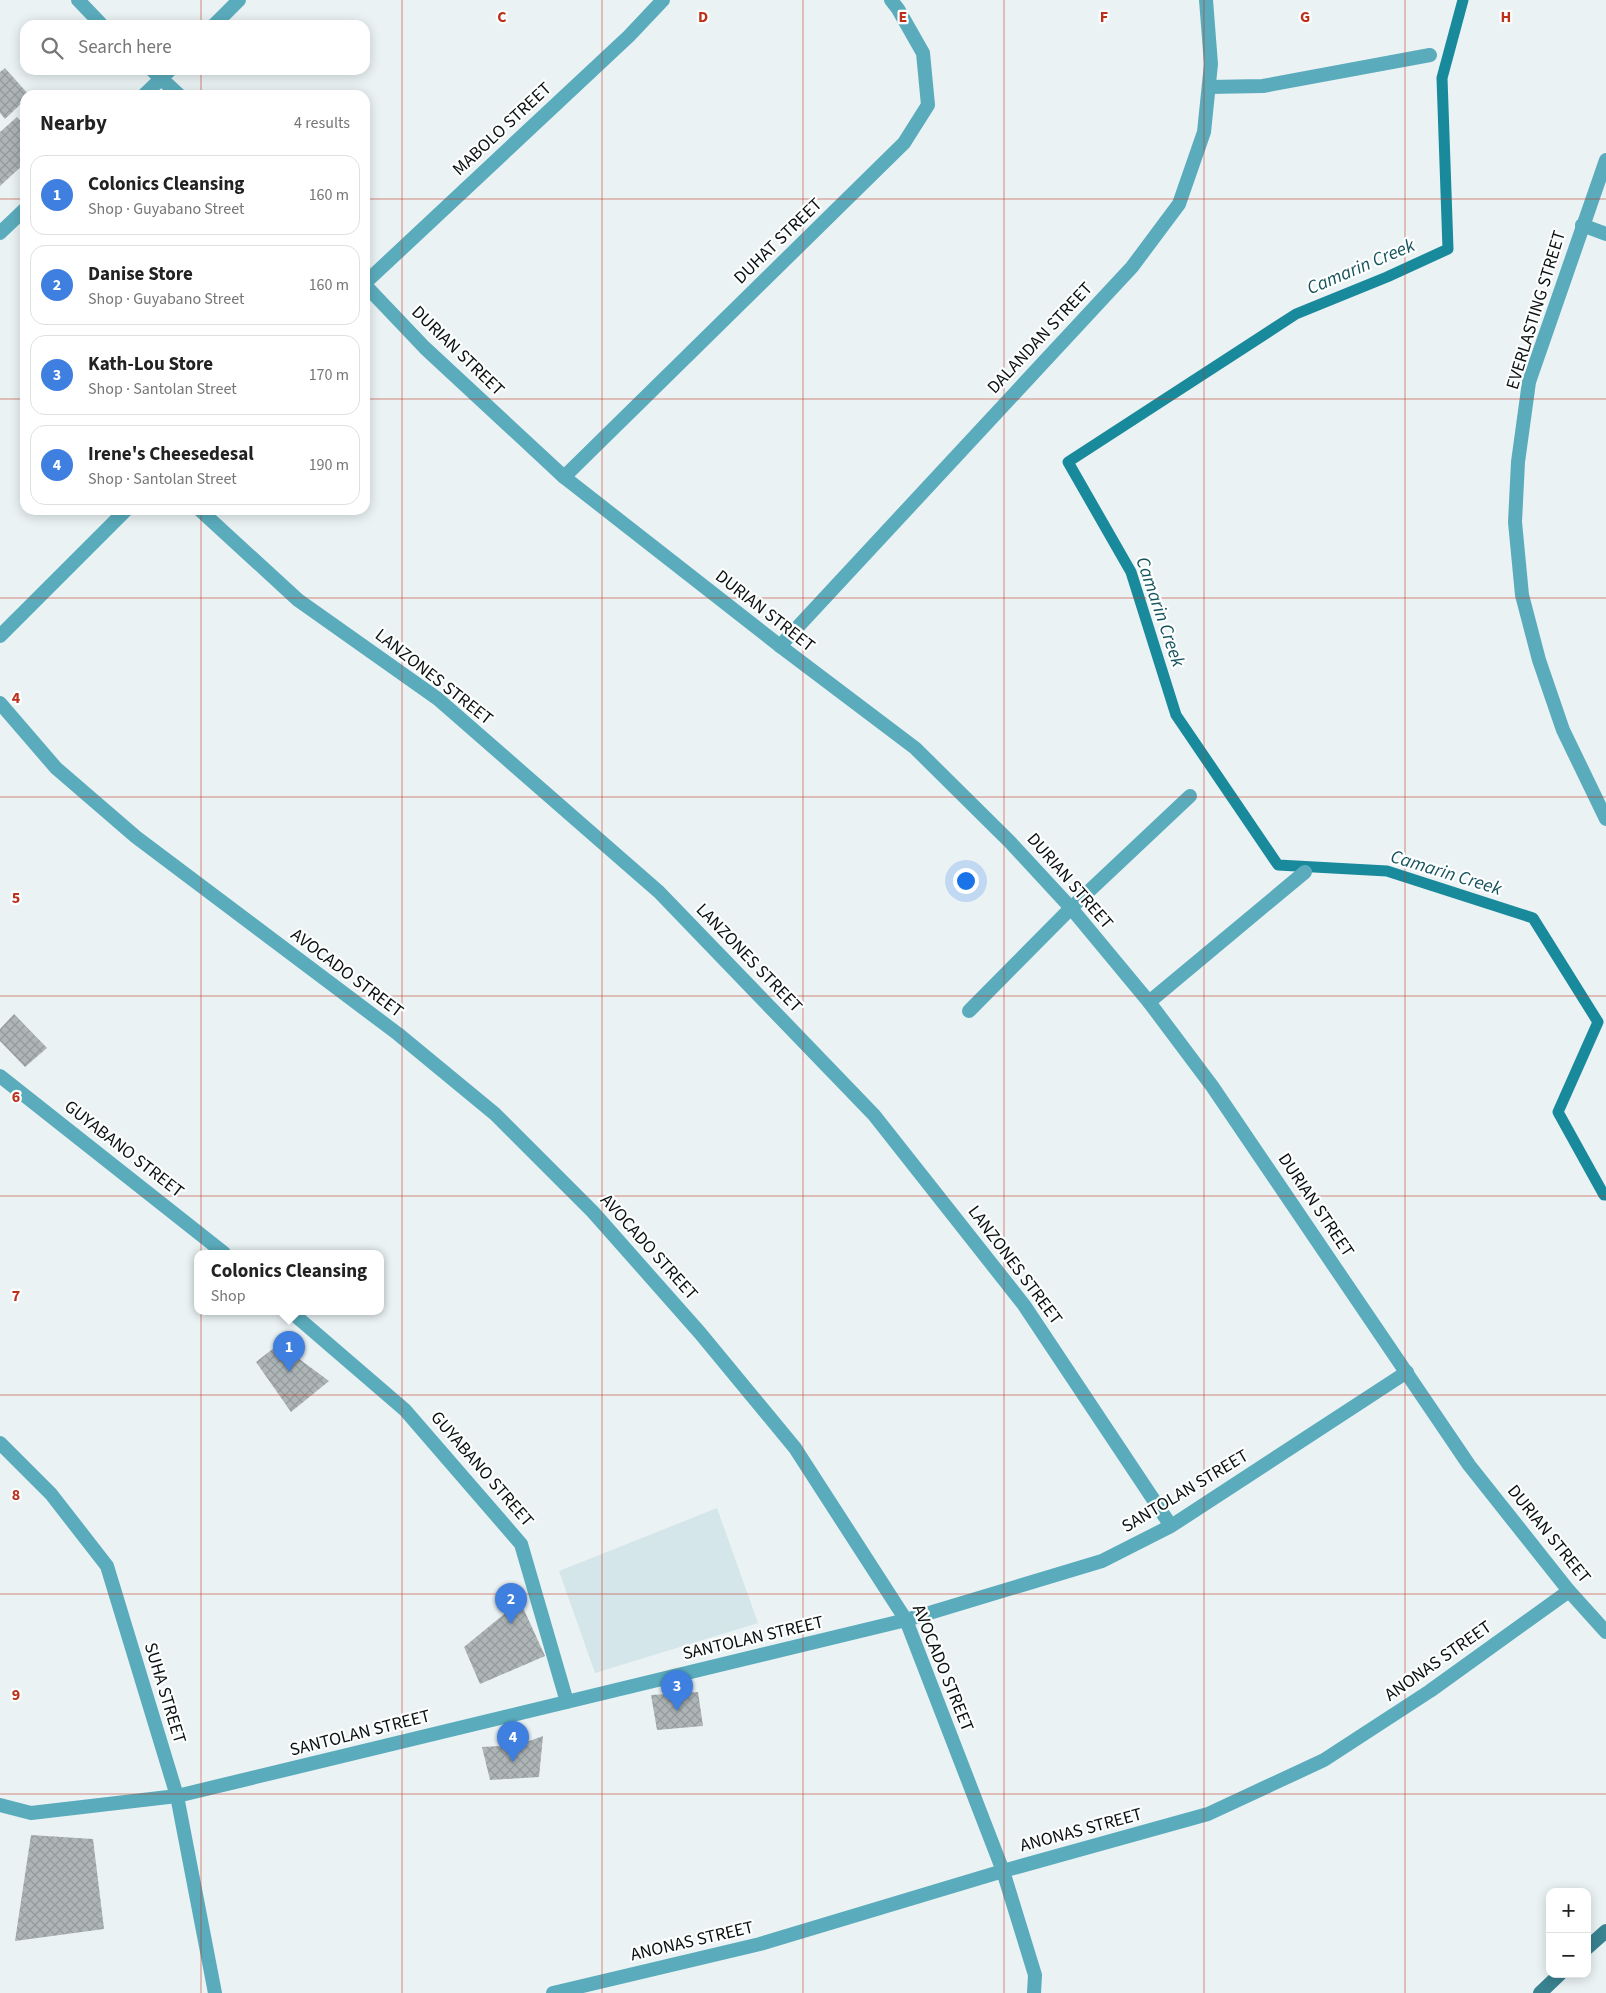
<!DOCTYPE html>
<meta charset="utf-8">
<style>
:root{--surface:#fff;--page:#f2f2f2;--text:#222;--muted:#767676;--line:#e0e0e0;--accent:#7c3aed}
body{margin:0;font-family:"Source Sans 3",sans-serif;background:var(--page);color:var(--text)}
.controls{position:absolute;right:15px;bottom:15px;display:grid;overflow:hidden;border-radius:10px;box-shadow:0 2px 12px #0003}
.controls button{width:45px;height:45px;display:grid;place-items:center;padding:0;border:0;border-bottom:1px solid var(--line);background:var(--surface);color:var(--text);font:25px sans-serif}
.you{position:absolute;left:965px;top:880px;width:18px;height:18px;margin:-12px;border:4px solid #fff;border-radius:50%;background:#1a73e8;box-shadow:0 0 0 8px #1a73e833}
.badge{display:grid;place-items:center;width:32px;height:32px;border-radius:50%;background:var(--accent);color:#fff;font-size:16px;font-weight:700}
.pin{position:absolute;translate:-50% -41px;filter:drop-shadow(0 1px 2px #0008)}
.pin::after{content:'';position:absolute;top:26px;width:18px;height:15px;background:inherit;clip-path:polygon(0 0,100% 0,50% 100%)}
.popup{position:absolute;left:194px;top:1250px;width:190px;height:65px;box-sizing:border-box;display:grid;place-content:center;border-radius:10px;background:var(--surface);filter:drop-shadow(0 1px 4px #0005);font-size:16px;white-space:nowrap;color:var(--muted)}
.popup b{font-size:19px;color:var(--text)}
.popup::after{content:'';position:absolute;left:50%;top:100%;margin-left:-10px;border:10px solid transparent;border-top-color:var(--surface)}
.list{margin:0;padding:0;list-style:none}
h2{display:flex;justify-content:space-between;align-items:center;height:65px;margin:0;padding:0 20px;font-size:21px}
h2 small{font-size:16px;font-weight:400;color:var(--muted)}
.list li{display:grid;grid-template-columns:32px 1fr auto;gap:15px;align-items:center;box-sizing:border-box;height:80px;margin:0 10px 10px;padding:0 10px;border:1px solid var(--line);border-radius:15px}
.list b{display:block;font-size:19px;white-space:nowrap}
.list p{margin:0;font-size:16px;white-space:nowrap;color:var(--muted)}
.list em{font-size:16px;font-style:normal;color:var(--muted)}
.icon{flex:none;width:28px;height:28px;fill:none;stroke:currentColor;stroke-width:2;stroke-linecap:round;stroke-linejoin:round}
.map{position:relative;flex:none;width:1606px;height:1993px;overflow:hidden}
.search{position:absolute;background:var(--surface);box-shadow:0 2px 12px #0003;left:20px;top:20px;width:350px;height:55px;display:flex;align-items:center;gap:12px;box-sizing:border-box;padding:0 18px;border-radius:15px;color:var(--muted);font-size:19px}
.panel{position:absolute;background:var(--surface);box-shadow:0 2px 12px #0003;left:20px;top:90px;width:350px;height:425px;border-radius:15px}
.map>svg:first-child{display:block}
</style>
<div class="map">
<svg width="1606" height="1993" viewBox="0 0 1606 1993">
<defs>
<pattern id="building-cross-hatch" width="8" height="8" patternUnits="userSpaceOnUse" patternTransform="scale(1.25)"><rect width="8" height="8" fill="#adb5b6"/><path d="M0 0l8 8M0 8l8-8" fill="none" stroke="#949a9b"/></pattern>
</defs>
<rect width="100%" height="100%" fill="#eaf2f4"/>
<!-- built -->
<path fill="#d4e6e9" d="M717,1508L758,1623L595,1673L559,1571Z"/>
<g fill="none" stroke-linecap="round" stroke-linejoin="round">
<!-- stream -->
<path stroke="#198a9c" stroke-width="11" d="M1463,0L1442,78L1448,249L1387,277L1296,314L1068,462L1131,572L1176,715L1278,865L1387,871L1533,918L1598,1022L1558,1112L1604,1195H1606"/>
</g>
<!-- building -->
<path fill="url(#building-cross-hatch)" d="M5,68L29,95H25V100L5,119L0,113V72Z
M17,117L25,126V163L0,186V132Z
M14,1014L47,1048L25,1067L0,1041V1029Z
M279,1344L329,1381L291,1412L256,1362Z
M520,1601L545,1656L480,1684L464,1647Z
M698,1692L703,1726L657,1730L651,1695Z
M543,1736L539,1777L490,1780L482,1747L518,1745Z
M31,1835L93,1839L104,1929L15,1941Z"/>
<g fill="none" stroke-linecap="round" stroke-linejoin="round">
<!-- service -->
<path stroke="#5aacbc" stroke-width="14" d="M1209,87L1263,86L1430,55
M1149,1002L1305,872
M969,1011L1071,908L1190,796"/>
<!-- minor -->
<path stroke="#5aacbc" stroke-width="14" d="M1582,225L1606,234
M365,283L629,36L663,0
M564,477L904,143L928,105L923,53L898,9L891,0
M200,510L298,600L438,699L659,892L874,1115L1024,1305L1171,1526
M0,636L126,510
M780,646L1132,267L1179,204L1204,132L1211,64L1206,0
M0,703L56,768L136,837L398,1034L495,1114L593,1212L700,1333L795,1448L906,1620L1003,1871L1035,1975L1034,1993
M0,1076L224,1253
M290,1311L405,1410L521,1544L567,1702
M0,1443L51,1494L107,1566L177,1796L215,1993
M0,1805L31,1813L177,1796L906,1620L1102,1561L1171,1526L1407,1372
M553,1993L760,1944L1003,1871L1208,1814L1324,1760L1430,1691L1569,1591"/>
<!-- tertiary -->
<path stroke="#5aacbc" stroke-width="14" d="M78,0L102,25
M214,25L239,0
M152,70L179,95
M144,95L170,70
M1606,160L1529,382L1518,462L1515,522L1522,595L1539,660L1563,730L1606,819
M0,233L25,209
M365,285L425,348L564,477L780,646L915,748L1010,842L1071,908L1149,1002L1212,1086L1469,1465L1569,1591L1606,1632"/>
<!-- secondary -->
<path stroke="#398290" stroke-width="14" d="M1587,1948L1606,1931
M1540,1993L1560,1974"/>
</g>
<!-- grid -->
<path fill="none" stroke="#bd311c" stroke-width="1" stroke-opacity="0.55" d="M201,0V25M402,0V1993M602,0V1993M803,0V1993M1004,0V1993M1204,0V1993M1405,0V1993M201,70V95M0,199H25M365,199H1606M0,399H25M365,399H1606M201,510V1993M0,598H1606M0,797H1606M0,996H1606M0,1196H1606M0,1395H1606M0,1594H1606M0,1794H1606"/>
<g text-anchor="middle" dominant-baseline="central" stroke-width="4.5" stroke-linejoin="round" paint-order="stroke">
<!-- street labels -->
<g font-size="18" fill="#0c0f10" stroke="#fdfefe">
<text transform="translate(502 129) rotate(-43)">MABOLO STREET</text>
<text transform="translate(778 241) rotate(-44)">DUHAT STREET</text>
<text transform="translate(1536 310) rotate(-73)">EVERLASTING STREET</text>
<text transform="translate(1040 338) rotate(-47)">DALANDAN STREET</text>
<text transform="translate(458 351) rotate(44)">DURIAN STREET</text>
<text transform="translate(765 611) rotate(38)">DURIAN STREET</text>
<text transform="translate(434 677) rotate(38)">LANZONES STREET</text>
<text transform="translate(1070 881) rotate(49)">DURIAN STREET</text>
<text transform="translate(749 958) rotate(46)">LANZONES STREET</text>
<text transform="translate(347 973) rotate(37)">AVOCADO STREET</text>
<text transform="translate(124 1149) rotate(38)">GUYABANO STREET</text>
<text transform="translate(1316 1205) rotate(56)">DURIAN STREET</text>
<text transform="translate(649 1247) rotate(48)">AVOCADO STREET</text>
<text transform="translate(1015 1265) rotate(53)">LANZONES STREET</text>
<text transform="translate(482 1469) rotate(49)">GUYABANO STREET</text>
<text transform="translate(1185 1491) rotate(-31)">SANTOLAN STREET</text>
<text transform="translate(1549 1534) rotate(51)">DURIAN STREET</text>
<text transform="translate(753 1638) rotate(-13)">SANTOLAN STREET</text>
<text transform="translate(1438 1661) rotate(-35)">ANONAS STREET</text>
<text transform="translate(943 1668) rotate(68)">AVOCADO STREET</text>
<text transform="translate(165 1693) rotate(73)">SUHA STREET</text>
<text transform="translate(360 1733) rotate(-14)">SANTOLAN STREET</text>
<text transform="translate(1081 1830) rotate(-15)">ANONAS STREET</text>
<text transform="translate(692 1941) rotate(-13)">ANONAS STREET</text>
</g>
<!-- water labels -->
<g font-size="19" font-style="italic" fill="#15525c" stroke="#fdfefe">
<text transform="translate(1361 267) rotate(-23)">Camarin Creek</text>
<text transform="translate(1160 612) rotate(71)">Camarin Creek</text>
<text transform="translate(1446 873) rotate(17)">Camarin Creek</text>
</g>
</g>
<g font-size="16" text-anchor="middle" font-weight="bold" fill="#bd311c" stroke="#fdfefe" stroke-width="4.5" stroke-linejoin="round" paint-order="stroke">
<text x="502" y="22">C</text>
<text x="703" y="22">D</text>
<text x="903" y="22">E</text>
<text x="1104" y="22">F</text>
<text x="1305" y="22">G</text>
<text x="1506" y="22">H</text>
<text x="16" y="703">4</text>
<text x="16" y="903">5</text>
<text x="16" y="1102">6</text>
<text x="16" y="1301">7</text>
<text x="16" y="1500">8</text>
<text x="16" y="1700">9</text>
</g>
</svg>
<div class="controls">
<button>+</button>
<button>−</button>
</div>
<div class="you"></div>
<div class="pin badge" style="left:289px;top:1372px;background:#3f7fe0">1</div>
<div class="popup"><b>Colonics Cleansing</b>Shop</div>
<div class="pin badge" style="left:511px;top:1624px;background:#3f7fe0">2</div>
<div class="pin badge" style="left:677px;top:1711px;background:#3f7fe0">3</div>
<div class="pin badge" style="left:513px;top:1762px;background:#3f7fe0">4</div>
<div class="search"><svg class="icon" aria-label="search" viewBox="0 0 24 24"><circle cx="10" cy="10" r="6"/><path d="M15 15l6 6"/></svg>Search here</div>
<section class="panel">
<h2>Nearby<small>4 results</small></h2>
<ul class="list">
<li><span class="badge" style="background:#3f7fe0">1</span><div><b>Colonics Cleansing</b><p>Shop · Guyabano Street</p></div><em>160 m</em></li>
<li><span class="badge" style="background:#3f7fe0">2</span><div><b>Danise Store</b><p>Shop · Guyabano Street</p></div><em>160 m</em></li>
<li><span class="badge" style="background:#3f7fe0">3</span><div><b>Kath-Lou Store</b><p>Shop · Santolan Street</p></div><em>170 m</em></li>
<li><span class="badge" style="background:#3f7fe0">4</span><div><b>Irene's Cheesedesal</b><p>Shop · Santolan Street</p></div><em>190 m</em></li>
</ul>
</section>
</div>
